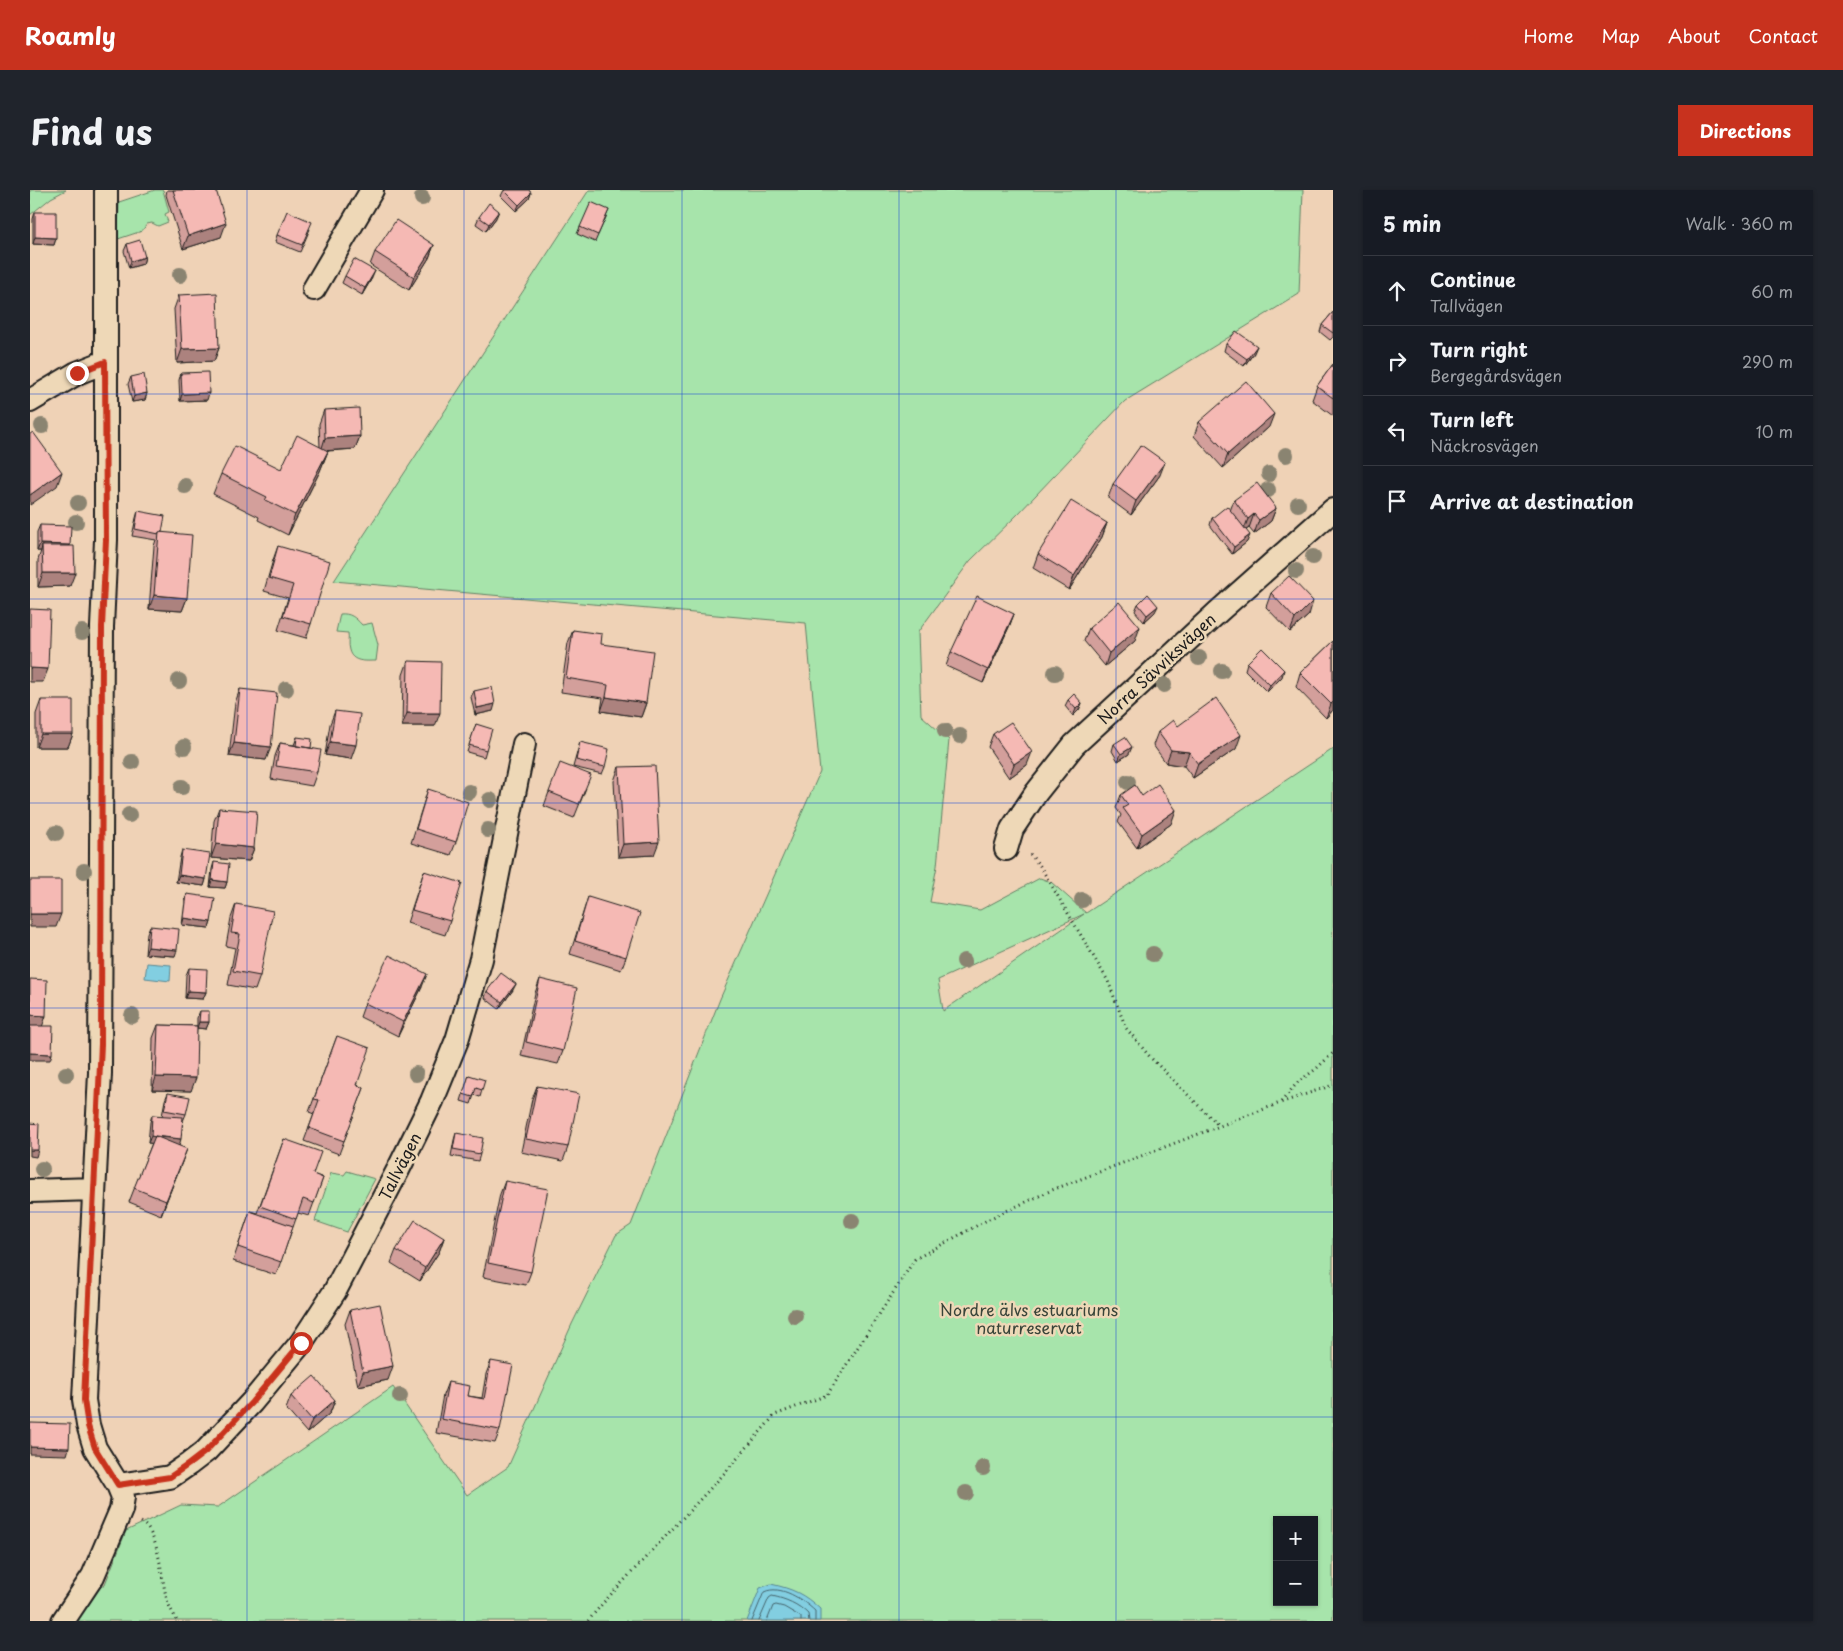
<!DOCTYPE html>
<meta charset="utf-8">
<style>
:root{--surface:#171b24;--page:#20242c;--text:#f1f3f6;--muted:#9ea1a6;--line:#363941;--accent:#c8321e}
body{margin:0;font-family:"Playpen Sans",sans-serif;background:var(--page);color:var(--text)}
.controls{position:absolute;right:15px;bottom:15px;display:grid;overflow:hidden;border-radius:0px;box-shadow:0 1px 4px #0004}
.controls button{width:45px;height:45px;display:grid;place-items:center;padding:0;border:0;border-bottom:1px solid var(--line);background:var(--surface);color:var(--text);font:25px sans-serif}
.stop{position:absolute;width:15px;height:15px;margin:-11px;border:4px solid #c8321e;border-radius:50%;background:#fff}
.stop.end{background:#c8321e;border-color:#fff;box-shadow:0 1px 5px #0008}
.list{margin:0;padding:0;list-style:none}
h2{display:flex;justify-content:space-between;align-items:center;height:65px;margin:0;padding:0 20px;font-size:21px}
h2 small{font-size:16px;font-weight:400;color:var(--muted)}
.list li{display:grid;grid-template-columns:32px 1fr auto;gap:15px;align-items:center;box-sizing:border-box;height:70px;padding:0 20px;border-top:1px solid var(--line)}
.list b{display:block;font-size:19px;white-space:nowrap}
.list p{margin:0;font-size:16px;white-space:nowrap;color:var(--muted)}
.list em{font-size:16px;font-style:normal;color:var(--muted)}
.icon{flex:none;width:28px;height:28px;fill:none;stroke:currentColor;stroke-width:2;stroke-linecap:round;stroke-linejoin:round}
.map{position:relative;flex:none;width:1303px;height:1431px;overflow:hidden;border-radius:0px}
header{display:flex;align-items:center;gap:30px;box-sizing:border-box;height:70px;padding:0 25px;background:var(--accent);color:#fff}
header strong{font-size:24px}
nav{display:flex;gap:28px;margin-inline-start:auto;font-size:18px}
.intro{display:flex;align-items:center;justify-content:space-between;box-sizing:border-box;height:120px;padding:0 30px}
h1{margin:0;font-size:35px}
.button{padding:12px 22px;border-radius:0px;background:var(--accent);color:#fff;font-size:18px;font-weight:700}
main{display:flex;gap:30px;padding:0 30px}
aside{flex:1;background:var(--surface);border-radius:0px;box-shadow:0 1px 4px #0004}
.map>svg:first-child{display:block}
</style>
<header>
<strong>Roamly</strong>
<nav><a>Home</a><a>Map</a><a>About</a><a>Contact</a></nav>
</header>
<div class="intro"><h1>Find us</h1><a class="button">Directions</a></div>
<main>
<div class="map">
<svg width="1303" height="1431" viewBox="0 0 1303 1431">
<rect width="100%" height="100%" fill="#efd2b6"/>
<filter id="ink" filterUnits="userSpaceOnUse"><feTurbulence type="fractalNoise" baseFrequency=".02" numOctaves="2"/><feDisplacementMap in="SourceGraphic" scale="10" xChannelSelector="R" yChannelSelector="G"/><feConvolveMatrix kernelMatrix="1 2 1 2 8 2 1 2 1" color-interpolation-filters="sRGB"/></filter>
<g filter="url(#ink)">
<!-- green -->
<path fill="#a7e4ab" stroke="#628064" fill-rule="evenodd" d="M0,0H36L21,8L0,25Z
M125,0H133L139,22L135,24L138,32L128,36L122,33L117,34L112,41L88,49L89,12Z
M559,0H1273L1269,104L1095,211L988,324L940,371L888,442L891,525L919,550L907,676L900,712L950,720L1010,688L1021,692L1056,723L1303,559V1431H21L75,1394L96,1341L151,1315L188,1317L363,1197L437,1305L478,1277L542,1134L586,1045L601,1035L690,809L790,582L776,433L304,391ZM1054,724L913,821V820L908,790ZM1247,1330H1284V1412H1247Z
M310,424C320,423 325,427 332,435L342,433L348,455L346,471C336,471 322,473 319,460C317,454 319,449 318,443L306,442Z
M317,981L345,989L317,1042L285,1031L301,983L314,985Z"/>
<!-- water -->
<path fill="#82cee1" stroke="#598792" d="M117,773L141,775L140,791L115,788Z
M741,1394C763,1399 774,1404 790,1419V1431H717L730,1398Z"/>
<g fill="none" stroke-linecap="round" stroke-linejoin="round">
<!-- shore -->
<path stroke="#45636b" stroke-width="1" d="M722,1431L734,1402C751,1394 773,1410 785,1421V1431
M729,1431L739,1408L742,1406C756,1409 768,1414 778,1424L779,1431
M737,1431L743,1416L746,1415L754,1417L771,1427V1431"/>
<!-- street casing -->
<g stroke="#1c1c1c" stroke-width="26">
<path id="street" d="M284,99L342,0
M0,211L47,183L75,172
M976,659L982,639L1006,603L1044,555L1189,421L1303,320
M0,1001L64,999
M88,1295L140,1287L159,1274L176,1261L222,1212L271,1153L305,1101L368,980L402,911L427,850L451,769L494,554
M33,1431L63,1386L91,1320L93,1307L88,1295L65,1258L58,1235L54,1210L70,883L72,437L76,350V0"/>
</g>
<!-- path -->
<path stroke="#1c1c1c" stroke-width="3" stroke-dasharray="1 4" stroke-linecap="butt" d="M1000,664L1010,676L1078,791L1096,838L1120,867L1189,936
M1251,912L1268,892L1286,879L1303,863
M111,1332C130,1344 131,1389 137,1410C139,1417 144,1424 147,1431
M558,1431L573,1413L692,1286L745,1225L797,1205L885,1069L961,1028L1022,1000L1250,913L1303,895"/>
<!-- street -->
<use href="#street" stroke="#eed8b7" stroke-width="22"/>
</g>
<!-- trees -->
<g fill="#8a8471">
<circle cx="392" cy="8" r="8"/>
<circle cx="150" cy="85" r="8"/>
<circle cx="12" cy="236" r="8"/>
<circle cx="1256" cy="265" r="8"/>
<circle cx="1239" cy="284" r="8"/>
<circle cx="155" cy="296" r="8"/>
<circle cx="1238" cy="300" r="8"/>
<circle cx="48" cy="313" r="8"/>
<circle cx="1268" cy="314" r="8"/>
<circle cx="46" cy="332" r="8"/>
<circle cx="1283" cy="367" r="8"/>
<circle cx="1266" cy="381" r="8"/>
<circle cx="52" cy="442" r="8"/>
<circle cx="1169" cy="468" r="8"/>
<circle cx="1192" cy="481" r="8"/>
<circle cx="1025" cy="483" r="8"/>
<circle cx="149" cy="491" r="8"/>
<circle cx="1134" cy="495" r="8"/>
<circle cx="256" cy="499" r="8"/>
<circle cx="915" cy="541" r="8"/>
<circle cx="930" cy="546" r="8"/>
<circle cx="154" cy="557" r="8"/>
<circle cx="102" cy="572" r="8"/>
<circle cx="1098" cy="592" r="8"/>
<circle cx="152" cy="597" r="8"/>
<circle cx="439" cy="602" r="8"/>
<circle cx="460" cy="610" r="8"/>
<circle cx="99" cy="625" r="8"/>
<circle cx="458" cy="640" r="8"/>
<circle cx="26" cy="643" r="8"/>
<circle cx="54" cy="681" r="8"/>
<circle cx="1052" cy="710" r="8"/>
<circle cx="1123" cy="764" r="8"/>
<circle cx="934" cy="771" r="8"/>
<circle cx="102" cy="826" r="8"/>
<circle cx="36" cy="884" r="8"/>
<circle cx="386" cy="884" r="8"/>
<circle cx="12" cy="979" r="8"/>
<circle cx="822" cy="1031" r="8"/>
<circle cx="765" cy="1126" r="8"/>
<circle cx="370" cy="1206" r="8"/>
<circle cx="953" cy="1278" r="8"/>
<circle cx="936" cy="1303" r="8"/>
</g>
<!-- wall -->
<path fill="#d39f9b" stroke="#1c1c1c" d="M137,0H186L191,47L153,59L136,5Z
M474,0H499L501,3L499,9L486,21L471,6Z
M579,20L565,52L547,44L550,37Z
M5,22L26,48L24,55L3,54V29Z
M449,27L466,28L456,41L446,34Z
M280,39L270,62L245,52L247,45Z
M97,54L115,67L113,74L99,78L94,61Z
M404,55L399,68L379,100L340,75L345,62Z
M315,86L342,88L332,105L312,93Z
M149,105L189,158L184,171L147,173L144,119Z
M1303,122V147L1300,150L1290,142L1292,135Z
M1196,154L1224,163L1214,176L1194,161Z
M1303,174V226L1282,210L1287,196Z
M151,183L177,210L150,211L149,190Z
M101,187L117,203L115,210L102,212L98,194Z
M294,220L330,246L325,259L298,261L290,281L258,345L228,330L229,327L183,304L191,284L251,279L290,257L289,234Z
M1169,232L1239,237L1193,278L1164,246Z
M1130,285L1101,325L1078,308L1083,294Z
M1204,310L1246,318L1241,331L1224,344L1219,338L1216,340L1217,352L1202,364L1180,335L1182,328L1200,321Z
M108,321L132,342L157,408L152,421L119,419L124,356L126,350L102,346L106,328Z
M1077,333L1072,347L1039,400L1003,378L1008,364Z
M10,335L40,355V396L8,397V370L11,361H7V342Z
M248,356L281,434L276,448L248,440L258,408L234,401L243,370Z
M1241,403L1279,425L1260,442L1236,417Z
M1108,414L1125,422L1114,432L1105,421Z
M984,424L979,437L953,493L916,476L921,462Z
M1059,438L1105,451L1075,476L1054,451Z
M543,440L571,454L616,513L611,527L571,521L573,508L531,502L538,453Z
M1303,451V520L1296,528L1266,497L1270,483Z
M378,471L405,536H372L373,485Z
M1217,473L1252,487L1237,502L1215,480Z
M210,499L236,570L199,566L205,513Z
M444,501L463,521L445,525L441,507Z
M11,510L43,544L38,557H6V524Z
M1038,510L1052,513L1049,520L1043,526L1035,516Z
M305,521L321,569L295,565L300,534Z
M446,534L456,560L454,567L437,562Z
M1148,536L1206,559L1163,588L1154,576L1136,573L1123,555L1128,542Z
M963,544L997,575L979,588L958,557Z
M267,547L281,558L287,582L282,596L241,589L245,566L250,553L264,555Z
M550,552L575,577L572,584L543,577Z
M1084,554L1099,564L1088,571L1082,561Z
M589,577L624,665L588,667L584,591Z
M556,598L544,628L514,616L519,602Z
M398,599L426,652L421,665L381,653Z
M1091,605L1112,606L1141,634L1107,658L1088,632L1091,625L1086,618Z
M189,618L224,658L219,671L181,668L184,631Z
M152,660L176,689L174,696L146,692L150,667Z
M184,672L197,692L195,698L180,697L182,679Z
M394,681L420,731L415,745L377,733Z
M157,704L181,732L179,738L152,735L155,711Z
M558,707L596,767L591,780L540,764Z
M206,714L230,786L225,800L198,795L205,758L196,756L201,728Z
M120,736L145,766L115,764L117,743Z
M159,778L176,802L173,809L155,808L156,785Z
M510,789L533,861L528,874L491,866L505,803Z
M392,797L368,846L330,827L335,813Z
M483,800L469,819L455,808L457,801Z
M170,821L179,832L176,839L167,838L161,901L122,900L123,848L128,835L167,836V828Z
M307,846L327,895L334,898L309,964L274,951L284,924L279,922Z
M439,885L452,900L450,907L444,905L441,914L431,911Z
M507,896L538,957L533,971L491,962L502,909Z
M138,903L156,924L153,931L149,955L152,972L131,1025L99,1012L122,953H118L120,932L122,925L132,926L135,910Z
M426,943L450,964L448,971L421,966L424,950Z
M254,949L283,984L293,988L279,1026L268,1023L246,1085L203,1071L220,1021L227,1023Z
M475,991L501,1082L496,1095L453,1087L470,1004Z
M414,1048L409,1062L390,1091L361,1073L366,1060Z
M320,1120L358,1190L328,1196L315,1134Z
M461,1171L470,1240L465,1253L406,1243L413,1205L418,1192L438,1206L452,1208L456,1184Z
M261,1206L305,1210L300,1223L277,1243L256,1219Z"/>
<!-- shaded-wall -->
<path fill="#ac827e" stroke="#1c1c1c" d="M501,3L499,9L486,21L489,15Z
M469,21L466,28L456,41L459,34Z
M196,33L191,47L153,59L158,46Z
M5,47L26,48L24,55L3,54Z
M404,55L399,68L379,100L384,87Z
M115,67L113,74L99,78L101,71Z
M345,81L342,88L332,105L335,98Z
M1227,156L1224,163L1214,176L1217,169Z
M189,158L184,171L147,173L152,159Z
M117,203L115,210L102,212L104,206Z
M179,203L177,210L150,211L152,204Z
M1244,224L1239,237L1193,278L1198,264Z
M330,246L325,259L291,261L295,248Z
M298,261L290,281L258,345L265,325Z
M1135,272L1130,285L1101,325L1106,311Z
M32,282L27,296L0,315V305Z
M1246,318L1241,331L1224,344L1229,330Z
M1224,324L1219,338L1213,342L1218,329Z
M1077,333L1072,347L1039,400L1044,386Z
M1220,345L1217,352L1202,364L1204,357Z
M10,354L40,355L38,361L12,356L11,361H7Z
M13,383H45L40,396L8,397Z
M124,405L157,408L152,421L119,419Z
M1283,411L1279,425L1260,442L1265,429Z
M1128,416L1125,422L1114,432L1117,425Z
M984,424L979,437L953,493L958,480Z
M1110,437L1105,451L1075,476L1079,463Z
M0,478L18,479L13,492H0Z
M1254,480L1252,487L1237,502L1240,495Z
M576,507L616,513L611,527L571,521Z
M1303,512V520L1296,528L1301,514Z
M1052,513L1049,520L1043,526L1046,519Z
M465,514L463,521L445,525L447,518Z
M377,523H410L405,536H372Z
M11,544H43L38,557H6Z
M1211,545L1206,559L1163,588L1168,574Z
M300,552L326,555L321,569L295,565Z
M204,553L241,557L236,570L199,566Z
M1102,557L1099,564L1088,571L1091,564Z
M1141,560L1159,562L1154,576L1136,573Z
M1002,562L997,575L979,588L984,574Z
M1146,620L1141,634L1107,658L1112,644Z
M629,652L624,665L588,667L593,654Z
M186,654L224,658L219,671L181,668Z
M149,685L176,689L174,696L146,692Z
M182,690L197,692L195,698L180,697Z
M0,724H31L26,737H0Z
M154,728L181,732L179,738L152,735Z
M118,757L147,760L145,766L115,764Z
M397,784L392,797L368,846L373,832Z
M486,794L483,800L469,819L472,812Z
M158,801L176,802L173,809L155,808Z
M0,825L16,826L11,840L0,839Z
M169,832H179L176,839L167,838Z
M0,863L22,864L20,870H0Z
M126,887L166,888L161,901L122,900Z
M121,946L151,949L149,956L118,953Z
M157,959L152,972L131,1025L136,1011Z
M0,960H8L6,967L0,966Z
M414,1048L409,1062L390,1091L395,1078Z
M363,1176L358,1190L328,1196L333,1182Z
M305,1210L300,1223L277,1243L282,1230Z
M0,1257L39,1258L37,1265L0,1264Z"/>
<!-- building -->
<path fill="#f5b9b4" stroke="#1c1c1c" d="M143,0H186L196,33L158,46Z
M474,0H499L501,3L489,15Z
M561,12L579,20L568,45L550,37Z
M459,13L469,21L459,34L449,27Z
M257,21L282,32L272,55L247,45Z
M5,22H26V48L5,47Z
M366,30L404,55L384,87L345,62Z
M110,50L115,67L101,71L97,54Z
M324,69L345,81L335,98L315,86Z
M187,103L189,158L152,159L149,105Z
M1303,122V143L1292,135Z
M1206,141L1227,156L1217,169L1196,154Z
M1303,174V208L1287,196Z
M178,182L179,203L152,204L151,183Z
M114,184L117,203L104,206L101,187Z
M1216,191L1244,224L1198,264L1169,232Z
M329,218L330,246L295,248L294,220Z
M3,242L32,282L0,305V244Z
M267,245L298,261L265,325L235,310L237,307L191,284L205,256L251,279Z
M1111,255L1135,272L1106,311L1083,294Z
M1227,293L1246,318L1229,330L1224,324L1218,329L1204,310Z
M1041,311L1077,333L1044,386L1008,364Z
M1197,316L1220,345L1204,357L1182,328Z
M108,321L135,326L132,342H129V344L105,339Z
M10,335L41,336L40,355L10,354Z
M129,342L162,345L157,408L124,405Z
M12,356H44L45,383H13Z
M248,356L300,371L281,434L253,426L263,395L239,388Z
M1259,386L1283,411L1265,429L1241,403Z
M1118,404L1128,416L1117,425L1108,414Z
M947,406L984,424L958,480L921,462Z
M1089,412L1110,437L1079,463L1059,438Z
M0,419L20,420L18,479L0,478Z
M543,440L572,444L571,454L623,461L616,513L576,507L578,495L536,488Z
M1303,451V512L1301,514L1270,483Z
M1232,458L1254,480L1240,495L1217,473Z
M378,471L411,472L410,523H377Z
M462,497L465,514L447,518L444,501Z
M210,499L247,503L241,557L204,553Z
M1044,504L1052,513L1046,519L1038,510Z
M1186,508L1211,545L1168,574L1159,562L1141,560L1128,542L1143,530L1148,536Z
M11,510H43V544H11Z
M305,521L330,524L326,555L300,552Z
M981,532L1002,562L984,574L963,544Z
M446,534L462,539L456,560L439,555Z
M267,547L282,549L281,558L266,556Z
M1095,547L1102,557L1091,564L1084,554Z
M550,552L579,559L575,577L546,570Z
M250,553L291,560L287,582L246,576Z
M530,573L561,585L549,614L519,602Z
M625,576L629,652L593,654L589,577Z
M1128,594L1146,620L1112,644L1093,618L1098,615L1091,605L1105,595L1112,606Z
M398,599L438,612L426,652L386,639Z
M189,618L227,621L224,658L186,654Z
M152,660L180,664L176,689L149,685Z
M184,672L199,674L197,692L182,690Z
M394,681L432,693L420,731L382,720Z
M0,690H31V724H0Z
M157,704L185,708L181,732L154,728Z
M558,707L610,723L596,767L545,751Z
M206,714L243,721L230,786L203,781L210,744L201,743Z
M120,736L149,739L147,760L118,757Z
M359,765L397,784L373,832L335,813Z
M159,778L177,779L176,802L158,801Z
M471,783L486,794L472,812L457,801Z
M0,789L17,790L16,826L0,825Z
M510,789L547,798L533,861L496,852Z
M170,821H179V832H169Z
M128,835L167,836L166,888L126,887Z
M0,836H23L22,864L0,863Z
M307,846L340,858L327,895L334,898L314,951L279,938L289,910L284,909Z
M439,885L455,890L452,900L446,898L443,907L433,904Z
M507,896L549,904L538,957L496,949Z
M138,903L160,907L156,924L134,920Z
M122,925L153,927L151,949L125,946V947L121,946Z
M0,933L9,934L8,960H0Z
M426,943L453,948L450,964L423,959Z
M125,946L157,959L136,1011L104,998Z
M254,949L291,962L283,984L293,988L284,1013L273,1009L266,1029L230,1016Z
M475,991L518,999L501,1082L458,1073Z
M220,1021L263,1036L251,1072L208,1057Z
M385,1030L414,1048L395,1078L366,1060Z
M350,1114L363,1176L333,1182L320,1120Z
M461,1171L483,1175L470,1240L411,1229L418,1192L440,1196L438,1206L454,1209Z
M284,1186L305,1210L282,1230L261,1206Z
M0,1233L40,1234L39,1258L0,1257Z"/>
</g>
<g fill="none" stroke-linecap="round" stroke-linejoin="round" filter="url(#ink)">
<!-- route -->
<path stroke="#c8321e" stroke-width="6" d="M47,183L75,172L76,350L72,437L71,854L54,1210L58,1236L65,1258L88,1295L140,1287L159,1274L176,1261L222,1212L271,1153"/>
</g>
<!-- grid -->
<path fill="none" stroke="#1d4ed8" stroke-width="1" stroke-opacity="0.55" d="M217,0V1431M434,0V1431M652,0V1431M869,0V1431M1086,0V1431M0,204H1303M0,409H1303M0,613H1303M0,818H1303M0,1022H1303M0,1227H1303"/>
<g text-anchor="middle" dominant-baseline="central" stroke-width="5" stroke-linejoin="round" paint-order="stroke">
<!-- street labels -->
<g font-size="16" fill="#1c1c1c" stroke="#eed8b7">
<text transform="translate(1126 478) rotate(-43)">Norra Sävviksvägen</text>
<text transform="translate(369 976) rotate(-63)">Tallvägen</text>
</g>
<!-- park labels -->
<g font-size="16" fill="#384439" stroke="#eed8b7">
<text x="999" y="1119">Nordre älvs estuariums<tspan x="999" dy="18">naturreservat</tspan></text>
</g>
</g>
</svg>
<div class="controls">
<button>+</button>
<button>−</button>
</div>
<div class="stop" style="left:271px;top:1153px"></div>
<div class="stop end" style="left:47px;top:183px"></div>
</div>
<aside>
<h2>5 min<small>Walk · 360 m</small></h2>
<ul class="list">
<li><svg class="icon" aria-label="ahead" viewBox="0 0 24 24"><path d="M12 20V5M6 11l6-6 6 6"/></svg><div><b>Continue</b><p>Tallvägen</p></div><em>60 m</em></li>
<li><svg class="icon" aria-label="right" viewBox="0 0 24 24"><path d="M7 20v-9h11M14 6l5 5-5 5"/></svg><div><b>Turn right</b><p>Bergegårdsvägen</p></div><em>290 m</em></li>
<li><svg class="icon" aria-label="left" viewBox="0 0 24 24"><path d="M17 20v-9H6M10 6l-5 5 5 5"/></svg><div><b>Turn left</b><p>Näckrosvägen</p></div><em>10 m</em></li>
<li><svg class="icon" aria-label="arrive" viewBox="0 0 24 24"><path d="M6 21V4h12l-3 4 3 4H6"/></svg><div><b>Arrive at destination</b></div></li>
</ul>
</aside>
</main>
